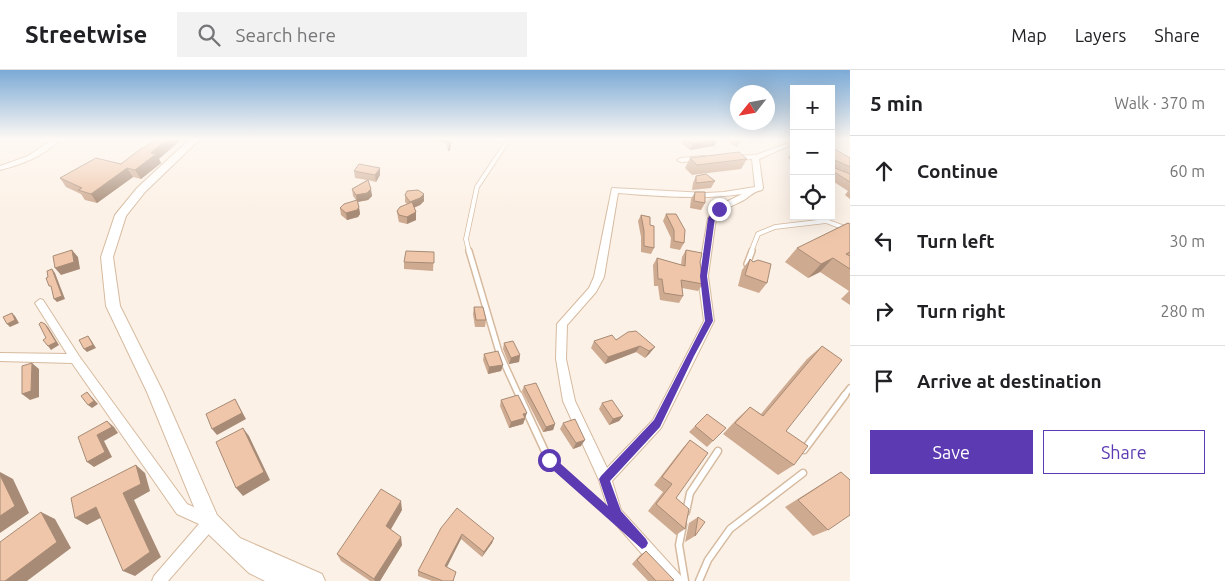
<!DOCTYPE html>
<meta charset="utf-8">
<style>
:root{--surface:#fff;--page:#f2f2f2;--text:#202124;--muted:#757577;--line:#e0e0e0;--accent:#5c3ab2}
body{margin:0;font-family:Ubuntu,sans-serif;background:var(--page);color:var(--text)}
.controls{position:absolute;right:15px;top:15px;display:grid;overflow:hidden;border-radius:0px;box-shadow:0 5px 20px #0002}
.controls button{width:45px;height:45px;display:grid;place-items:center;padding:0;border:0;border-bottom:1px solid var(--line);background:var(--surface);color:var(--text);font:25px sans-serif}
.compass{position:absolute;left:730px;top:15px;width:45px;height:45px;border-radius:50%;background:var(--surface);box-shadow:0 5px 20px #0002;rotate:239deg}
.stop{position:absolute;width:15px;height:15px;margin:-11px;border:4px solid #5c3ab2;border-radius:50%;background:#fff}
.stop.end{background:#5c3ab2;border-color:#fff;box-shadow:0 1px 5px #0008}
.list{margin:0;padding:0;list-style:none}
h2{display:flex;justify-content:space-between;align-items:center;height:65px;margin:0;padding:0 20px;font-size:21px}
h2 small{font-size:16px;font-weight:400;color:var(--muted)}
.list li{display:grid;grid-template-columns:32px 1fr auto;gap:15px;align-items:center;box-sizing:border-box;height:70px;padding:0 20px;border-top:1px solid var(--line)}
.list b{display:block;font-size:19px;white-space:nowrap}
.list em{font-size:16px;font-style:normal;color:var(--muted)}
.actions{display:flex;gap:10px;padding:15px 20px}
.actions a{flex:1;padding:11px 0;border:1px solid var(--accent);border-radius:0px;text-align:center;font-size:18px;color:var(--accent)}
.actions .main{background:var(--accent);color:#fff}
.icon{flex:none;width:28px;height:28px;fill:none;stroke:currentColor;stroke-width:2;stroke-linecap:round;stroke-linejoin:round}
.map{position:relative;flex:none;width:850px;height:511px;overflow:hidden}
header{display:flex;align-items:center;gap:30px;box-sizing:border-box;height:70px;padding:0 25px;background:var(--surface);border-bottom:1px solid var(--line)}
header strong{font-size:24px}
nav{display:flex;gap:28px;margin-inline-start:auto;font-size:18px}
.search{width:350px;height:45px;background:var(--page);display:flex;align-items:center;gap:12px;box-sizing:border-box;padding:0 18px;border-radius:0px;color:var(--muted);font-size:19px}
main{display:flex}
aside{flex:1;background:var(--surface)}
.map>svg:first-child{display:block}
</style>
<header>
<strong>Streetwise</strong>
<div class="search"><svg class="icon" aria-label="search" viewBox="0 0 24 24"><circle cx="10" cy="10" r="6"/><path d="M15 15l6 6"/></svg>Search here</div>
<nav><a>Map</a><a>Layers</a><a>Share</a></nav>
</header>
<main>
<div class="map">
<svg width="850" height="511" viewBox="0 0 850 511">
<rect width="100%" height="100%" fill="#fcf1e6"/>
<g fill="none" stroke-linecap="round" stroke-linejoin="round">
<!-- lane-far2 casing -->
<g stroke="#d6ba9f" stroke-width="5.5">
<path id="lane-far2" d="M469,182L466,169L477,117L509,69
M751,182L758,164L775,157L826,151L850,160"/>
</g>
<!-- lane-far1 casing -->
<g stroke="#d6ba9f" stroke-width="8">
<path id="lane-far1" d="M469,181L499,282L519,326
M747,194L752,181
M844,326L850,318"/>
</g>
<!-- lane casing -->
<g stroke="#d6ba9f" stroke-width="9">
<path id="lane" d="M519,325L549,390L614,448
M804,380L845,325
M686,442L690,423L718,381
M683,455L679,475L685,511
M699,511L708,490L730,459L803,403"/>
</g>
<!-- street casing -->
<g stroke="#d6ba9f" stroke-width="2">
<path id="street" d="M53,69H61C44,86 23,94 0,100V96L28,86Z
M786,74L791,75L759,89L763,118L762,120C752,122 752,125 744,130C733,136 724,138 716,148L708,206L714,251L661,358L612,411L621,440L681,506L683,511H666L611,449L599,410L563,331L556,289L557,254L589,218L594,207L612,118L706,123L724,122L755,117L752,89L733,90H730V86L756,85ZM618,123C660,126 701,130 742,124L716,137L708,148L698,206L704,251L653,350L607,398L575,331L566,289L567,255L596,222L604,207Z
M702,86H705V90L681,92L677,90L681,88Z
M40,229L43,230L79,286L187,434L215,447L217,452L215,457L168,511H152L154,506L199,454L177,444L72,293L0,291V283L67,284L35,233Z"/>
</g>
<!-- secondary casing -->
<g stroke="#d6ba9f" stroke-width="2">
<path id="secondary" d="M190,69H200L145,122L126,146L113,187L120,236L163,322L217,445L240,468L322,504L325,511H265L249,503L203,459L147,322L106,236L101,187L115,145L137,118Z"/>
</g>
<!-- lane-far2 -->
<use href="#lane-far2" stroke="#fff" stroke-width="4"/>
<!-- lane-far1 -->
<use href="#lane-far1" stroke="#fff" stroke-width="5"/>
<!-- lane -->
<use href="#lane" stroke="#fff" stroke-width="6"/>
<!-- street -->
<use href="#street" fill="#fff" fill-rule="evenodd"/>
<!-- secondary -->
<use href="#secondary" fill="#fff" fill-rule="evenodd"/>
</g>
<!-- wall -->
<path fill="#ceaa91" d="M429,70H451L450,81H448L446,73Z
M683,70H718L714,76L690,80L681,73Z
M724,70H742L737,77Z
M831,77L850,88V129L845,125L848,121L831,110Z
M792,81H794V92L788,88Z
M690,88L747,89L741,99L692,105L685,98Z
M159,89L161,93L141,109L133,107L97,133L85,130L81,124L66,117L60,108L121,94Z
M380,98V105L376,112L368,110L372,126L368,130L358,132L360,144L358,147L347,150L341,145L340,138L356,130L353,126L352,119L367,110L355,108L354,101Z
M696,106L715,111L711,118L692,120L693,113Z
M695,122L705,133L701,140L690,138L691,129Z
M424,124V131L420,135L414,138L416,142V150L407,154L399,152L398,148L397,141L407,134L405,132V125Z
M666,144L684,173L680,180L670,178L671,168L663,151Z
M641,145L650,155L654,178L651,184L641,182V167L638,151Z
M850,154V235L841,229L849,221L820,202L808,208L785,192L797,178Z
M686,180L700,192L703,214L698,221L682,218L683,226L679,233L660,230L658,216H654L653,195L657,188L681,195L682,187Z
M434,182L433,201L404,199V192Z
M750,189L767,213L759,223L738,216L742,200Z
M474,237L486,250L485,257H475L473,244Z
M636,261L650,283L645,288L636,282L605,294L591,278L594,271L616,270Z
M504,273L520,285L519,292L509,294L503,279Z
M822,276L786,361L794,395L778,405L723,364L737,349L750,337L761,344L807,289Z
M484,284L503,295L501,301L488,304L483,290Z
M524,316L555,354L553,360L543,362L522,321Z
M501,330L525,349L523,354L509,358L500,336Z
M602,333L623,346L619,351L609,355L599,339Z
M563,353L581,376L573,379L560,359Z
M695,356L726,358L707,377L689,362Z
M690,370L676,428L685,459L676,465L648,441L663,422L654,415L682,379Z
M841,402L828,460L813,466L785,437L828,410Z
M402,440L391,459L402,475L380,511H370L341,491L337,484Z
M698,447L695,466L685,472L689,453Z
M441,458L494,468L492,473L482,487L461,469L446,497L454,511H432L418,506V501Z
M646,481L672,511H648L632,494L640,485Z"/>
<!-- shaded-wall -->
<path fill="#a78b76" d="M166,70H181L159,89L161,93L141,109L135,100L151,83Z
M714,70H718L714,76L690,80L694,73Z
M449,74H451L450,81H448Z
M127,98L133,107L97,133L91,124Z
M380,98V105L376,112L375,105Z
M371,119L372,126L368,130L357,132L356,125Z
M424,124V131L420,135L410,139V132Z
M359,137L360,144L358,147L347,150L346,143Z
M416,142V150L407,154V147Z
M72,180L78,187L80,199L61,205L55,198Z
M833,188L820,202L808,208L821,194Z
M52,199L55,203L65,229L57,232L54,229Z
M12,243L15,246L19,253L10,257L7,254Z
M45,254L48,257L59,275L51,280L48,276Z
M88,266L91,270L96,278L87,282L84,279Z
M640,276L636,282L605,294L608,287Z
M655,277L650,283L645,288L649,281Z
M520,285L519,292L509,294L511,288Z
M32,293L39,299V327L30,330L22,324Z
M503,295L501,301L488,304L489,297Z
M87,322L98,334L92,338L88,335Z
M235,329L246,349L217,365L212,359Z
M527,343L523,354L509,358L511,352L523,344Z
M623,346L619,351L609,355L613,349Z
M107,351L114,357L118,363L104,371L112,387L94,397L87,392L97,365Z
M555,354L553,360L543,362L546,357Z
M243,358L249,366L270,410L243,426L236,418Z
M585,370L581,376L573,379L576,373Z
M136,395L145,403L150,421L134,430L161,487L135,506L123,501V423Z
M0,402L13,409L29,443L0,463Z
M401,431L402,440L388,464L386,456Z
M96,437L108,444L87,455L75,448Z
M41,442L55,449L71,478L27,511H5Z
M462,464L461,469L445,501V496Z
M401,467L402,475L380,511H375L374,509Z
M494,468L492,473L482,487L484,482Z"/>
<!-- building -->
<path fill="#efc6a9" stroke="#a78b76" d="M154,70H166L151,83L156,84L135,100L127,98L91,124L78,120L82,118L60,108L96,88L121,94L143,77L144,78Z
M447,70H451V74H449Z
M689,70H714L694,73Z
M831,77L850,88V97L835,90V98L850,104V112L831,100Z
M739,82L747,89L697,95L690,88Z
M359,94L380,98L375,105L354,101Z
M706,104L715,111L696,113V106Z
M368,110L371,119L367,123L356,125L352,119Z
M418,120L424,124L420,128L410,132L405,125L407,121Z
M695,122H705V133L694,131Z
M357,130L359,137L357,140L346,143L340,138L344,134Z
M412,132L416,142L407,147L399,145L397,141L400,137Z
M666,144H676L685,160L684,173L674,171V160Z
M641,145L650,147V155L654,156V178L644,176V161Z
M848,153L850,154V182L846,184L850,186V199L833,188L821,194L797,178Z
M72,180L74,192L55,198L53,186Z
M686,180L702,183L700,192L703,214L681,210L683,226L664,223L662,209H658L657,188L685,196Z
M406,181L434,182V193L404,192Z
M750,189L753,192L758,190L771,194L767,213L745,205Z
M52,199L62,226L54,229L51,216H49L46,208L48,207L47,201Z
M474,237H483L486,250H476Z
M12,243L15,250L7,254L3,247Z
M41,252L45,254L56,272L48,276L43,270L46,268L39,254Z
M636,261L655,277L649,281L640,276L608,287L594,271L612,265L616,270L628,262Z
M88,266L93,275L84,279L79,270Z
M513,271L520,285L511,288L504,273Z
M822,276L842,290L786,361L808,376L794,395L735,353L750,337L763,346Z
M498,281L503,295L489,297L484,284Z
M32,293L31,321L22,324V296Z
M536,313L555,354L546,357L524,316Z
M87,322L94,331L88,335L81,326Z
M518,325L527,343L523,344L525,348L511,352L501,330Z
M235,329L242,343L212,359L206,344Z
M612,330L623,346L613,349L602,333Z
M707,344L726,358L713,371L695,356Z
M575,349L585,370L576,373L563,353Z
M107,351L112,357L97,365L105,382L87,392L78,367Z
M243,358L264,402L236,418L216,372Z
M690,370L708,383L676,428L689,439L685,459L656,434L672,414L662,407Z
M136,395L141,414L123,423L150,482L123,501L96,437L75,448L71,428Z
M841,402L850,410V445L828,460L798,430Z
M0,405L15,436L0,446Z
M381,419L401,431L386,456L401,467L374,509L337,484Z
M457,438L494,468L484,482L462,464L445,496L456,502L453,511H443L418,501L441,458Z
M41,442L57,472L5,511H0V472Z
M698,447L705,452L695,466Z
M646,481L674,510L672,511H656L637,490Z"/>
<!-- sky -->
<linearGradient id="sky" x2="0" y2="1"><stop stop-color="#7baad6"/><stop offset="0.49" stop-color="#fef9f4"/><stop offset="1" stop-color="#fef9f4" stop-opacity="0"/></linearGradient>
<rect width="850" height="141" fill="url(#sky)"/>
<!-- route -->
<path fill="#5c3ab2" d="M717,137L722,139L715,148L707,206L713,251L694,286L660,357L610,411L621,441L646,469L648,473L646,477L642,479L545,393L544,390L549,385L552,386L608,436L599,409L601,406L654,350L705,251L700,206L708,148Z"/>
</svg>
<div class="controls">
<button>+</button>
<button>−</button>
<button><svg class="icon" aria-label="locate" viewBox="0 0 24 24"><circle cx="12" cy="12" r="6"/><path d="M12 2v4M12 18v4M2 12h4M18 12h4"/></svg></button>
</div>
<svg class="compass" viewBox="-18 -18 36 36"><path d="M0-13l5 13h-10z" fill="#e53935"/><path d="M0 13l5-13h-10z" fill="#757577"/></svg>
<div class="stop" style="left:549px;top:390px"></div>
<div class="stop end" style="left:719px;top:139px"></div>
</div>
<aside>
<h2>5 min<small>Walk · 370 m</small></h2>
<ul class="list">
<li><svg class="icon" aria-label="ahead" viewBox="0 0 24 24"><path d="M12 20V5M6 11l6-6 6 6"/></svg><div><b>Continue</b></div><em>60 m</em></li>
<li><svg class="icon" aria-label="left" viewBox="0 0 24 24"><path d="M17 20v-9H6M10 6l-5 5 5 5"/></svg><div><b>Turn left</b></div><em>30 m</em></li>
<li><svg class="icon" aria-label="right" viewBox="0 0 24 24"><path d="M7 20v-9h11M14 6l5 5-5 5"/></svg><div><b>Turn right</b></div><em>280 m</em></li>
<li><svg class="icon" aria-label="arrive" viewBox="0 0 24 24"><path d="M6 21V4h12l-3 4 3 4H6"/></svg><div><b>Arrive at destination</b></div></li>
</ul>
<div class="actions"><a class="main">Save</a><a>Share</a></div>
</aside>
</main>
